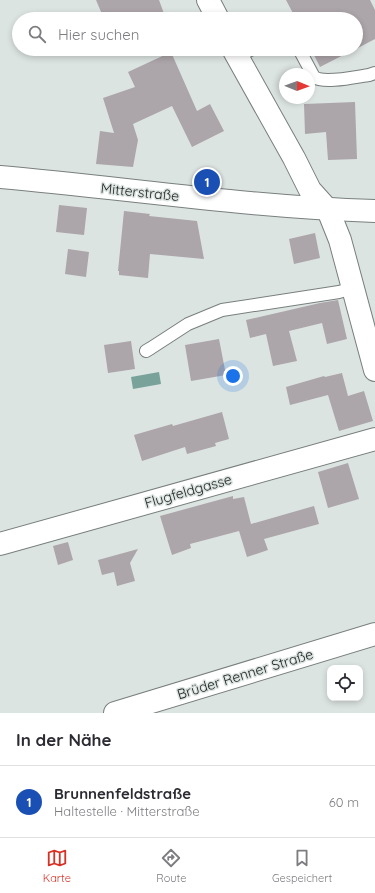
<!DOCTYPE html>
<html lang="de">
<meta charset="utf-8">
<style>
:root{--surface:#fff;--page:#f7f7f7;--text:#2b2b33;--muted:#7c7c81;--line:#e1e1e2;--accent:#d93025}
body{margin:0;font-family:Quicksand,sans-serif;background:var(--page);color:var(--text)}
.controls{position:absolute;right:12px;bottom:12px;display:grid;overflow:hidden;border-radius:8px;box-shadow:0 2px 6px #0003}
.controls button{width:36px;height:36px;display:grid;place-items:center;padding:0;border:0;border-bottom:1px solid var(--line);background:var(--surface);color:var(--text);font:20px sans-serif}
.compass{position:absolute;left:279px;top:68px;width:36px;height:36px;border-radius:50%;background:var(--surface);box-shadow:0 2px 6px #0003;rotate:91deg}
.you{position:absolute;left:233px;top:376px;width:14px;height:14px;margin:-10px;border:3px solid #fff;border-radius:50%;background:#1a73e8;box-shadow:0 0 0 6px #1a73e833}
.badge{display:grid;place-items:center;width:26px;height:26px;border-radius:50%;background:var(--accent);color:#fff;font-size:13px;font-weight:700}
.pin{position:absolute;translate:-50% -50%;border:2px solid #fff;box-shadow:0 1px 4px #0006}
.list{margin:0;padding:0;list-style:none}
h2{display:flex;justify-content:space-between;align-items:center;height:52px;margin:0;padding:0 16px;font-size:17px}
h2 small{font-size:13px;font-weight:400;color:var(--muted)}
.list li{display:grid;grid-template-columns:26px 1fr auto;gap:12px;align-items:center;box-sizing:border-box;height:72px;padding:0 16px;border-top:1px solid var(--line)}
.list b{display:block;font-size:15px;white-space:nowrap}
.list p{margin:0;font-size:13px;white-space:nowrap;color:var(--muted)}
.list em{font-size:13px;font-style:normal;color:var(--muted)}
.icon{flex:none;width:22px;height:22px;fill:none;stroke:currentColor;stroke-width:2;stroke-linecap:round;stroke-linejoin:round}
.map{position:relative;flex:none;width:375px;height:713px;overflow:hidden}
.search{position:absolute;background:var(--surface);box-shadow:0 2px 6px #0003;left:12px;right:12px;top:12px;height:44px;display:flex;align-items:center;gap:10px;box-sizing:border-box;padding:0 14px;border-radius:22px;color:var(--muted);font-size:15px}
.sheet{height:124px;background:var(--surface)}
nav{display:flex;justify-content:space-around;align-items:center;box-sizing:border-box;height:56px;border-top:1px solid var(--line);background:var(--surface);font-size:11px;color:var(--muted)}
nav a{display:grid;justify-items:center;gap:2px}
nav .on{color:var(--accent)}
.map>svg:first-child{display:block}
</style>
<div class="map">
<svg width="375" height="713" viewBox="0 0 375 713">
<rect width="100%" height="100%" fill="#dce4e2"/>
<!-- water -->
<path fill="#79a29b" d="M159,372L161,384L133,389L131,377Z"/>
<!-- building -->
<path fill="#aca5a9" d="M96,0H159L166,19H104Z
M286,0H370L375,10V39L356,49V19H296Z
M311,49H355L320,67Z
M171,52L197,111L210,104L224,131L192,147L172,106L133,124L138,140L133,167L96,164L100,131L114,133L103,98L135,87L128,72Z
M355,102L357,159L328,160L326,132L305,134L304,104Z
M59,205L87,208L84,235L56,232Z
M124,211L150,214L149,216L197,221L204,259L150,254L148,278L119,275V271H118Z
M315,233L320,258L294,264L289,239Z
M68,249L89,252L86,277L65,274Z
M338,300L347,339L327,344L322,323L289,331L297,361L273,366L266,334L250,338L246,320L320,303Z
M219,339L226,375L191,381L185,345Z
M131,341L135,369L108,373L104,345Z
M342,373L348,396L364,391L373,421L339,431L328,395L290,405L286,387L324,376L325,377Z
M222,412L229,439L215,443L216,446L187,454L185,447L142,461L134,435L172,424L173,426Z
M348,463L359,499L328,508L318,472Z
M233,496V499L244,497L251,524L314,506L319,524L264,539L268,550L247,557L239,531L190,544L191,548L172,555L160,516Z
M68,542L73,560L58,565L53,546Z
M138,549L130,563L135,581L117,586L114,572L102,575L98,560Z"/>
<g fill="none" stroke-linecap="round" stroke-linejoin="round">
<!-- lane casing -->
<g stroke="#787f7e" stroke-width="14">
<path id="lane" d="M299,49L314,77C324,84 355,77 369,75L375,73
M237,57L252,49
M146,351L151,348L188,324L222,310L339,292L353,288"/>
</g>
<!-- street casing -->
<g stroke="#787f7e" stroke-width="24">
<path id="street" d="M208,0L218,19
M233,49L294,158L310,190L328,210L340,240L375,370
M0,544L375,439
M115,713L375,634"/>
</g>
<!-- secondary casing -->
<g stroke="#787f7e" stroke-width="24">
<path id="secondary" d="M0,177C125,188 249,207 375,211"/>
</g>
<!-- lane -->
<use href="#lane" stroke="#fff" stroke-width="12"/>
<!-- street -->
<use href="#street" stroke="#fff" stroke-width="22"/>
<!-- secondary -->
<use href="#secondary" stroke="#fff" stroke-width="22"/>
</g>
<g text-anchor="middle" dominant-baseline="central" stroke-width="3" stroke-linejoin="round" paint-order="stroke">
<!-- street labels -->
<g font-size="14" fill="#212424" stroke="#dce4e2">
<text transform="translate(140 192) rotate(6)">Mitterstraße</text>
<text transform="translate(188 491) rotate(-16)">Flugfeldgasse</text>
<text transform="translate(245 674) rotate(-17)">Brüder Renner Straße</text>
</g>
</g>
</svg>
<div class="controls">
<button><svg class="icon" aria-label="locate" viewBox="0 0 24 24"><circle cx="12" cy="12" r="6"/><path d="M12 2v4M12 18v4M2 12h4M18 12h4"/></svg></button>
</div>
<svg class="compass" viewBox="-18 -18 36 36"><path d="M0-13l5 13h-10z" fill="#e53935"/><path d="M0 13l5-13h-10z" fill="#7c7c81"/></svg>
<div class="you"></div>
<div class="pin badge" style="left:207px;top:182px;background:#1a4fb4">1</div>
<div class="search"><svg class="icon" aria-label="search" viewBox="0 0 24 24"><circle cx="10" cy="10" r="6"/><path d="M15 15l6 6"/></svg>Hier suchen</div>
</div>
<section class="sheet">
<h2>In der Nähe<small></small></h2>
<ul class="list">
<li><span class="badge" style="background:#1a4fb4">1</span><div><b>Brunnenfeldstraße</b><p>Haltestelle · Mitterstraße</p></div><em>60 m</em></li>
</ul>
</section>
<nav>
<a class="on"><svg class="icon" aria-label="map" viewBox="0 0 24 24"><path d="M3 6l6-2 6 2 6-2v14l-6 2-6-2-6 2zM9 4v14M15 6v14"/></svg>Karte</a>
<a><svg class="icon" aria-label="directions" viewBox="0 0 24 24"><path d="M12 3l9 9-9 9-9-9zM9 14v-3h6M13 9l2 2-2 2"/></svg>Route</a>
<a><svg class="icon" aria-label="saved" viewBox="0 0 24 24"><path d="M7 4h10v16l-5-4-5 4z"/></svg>Gespeichert</a>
</nav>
